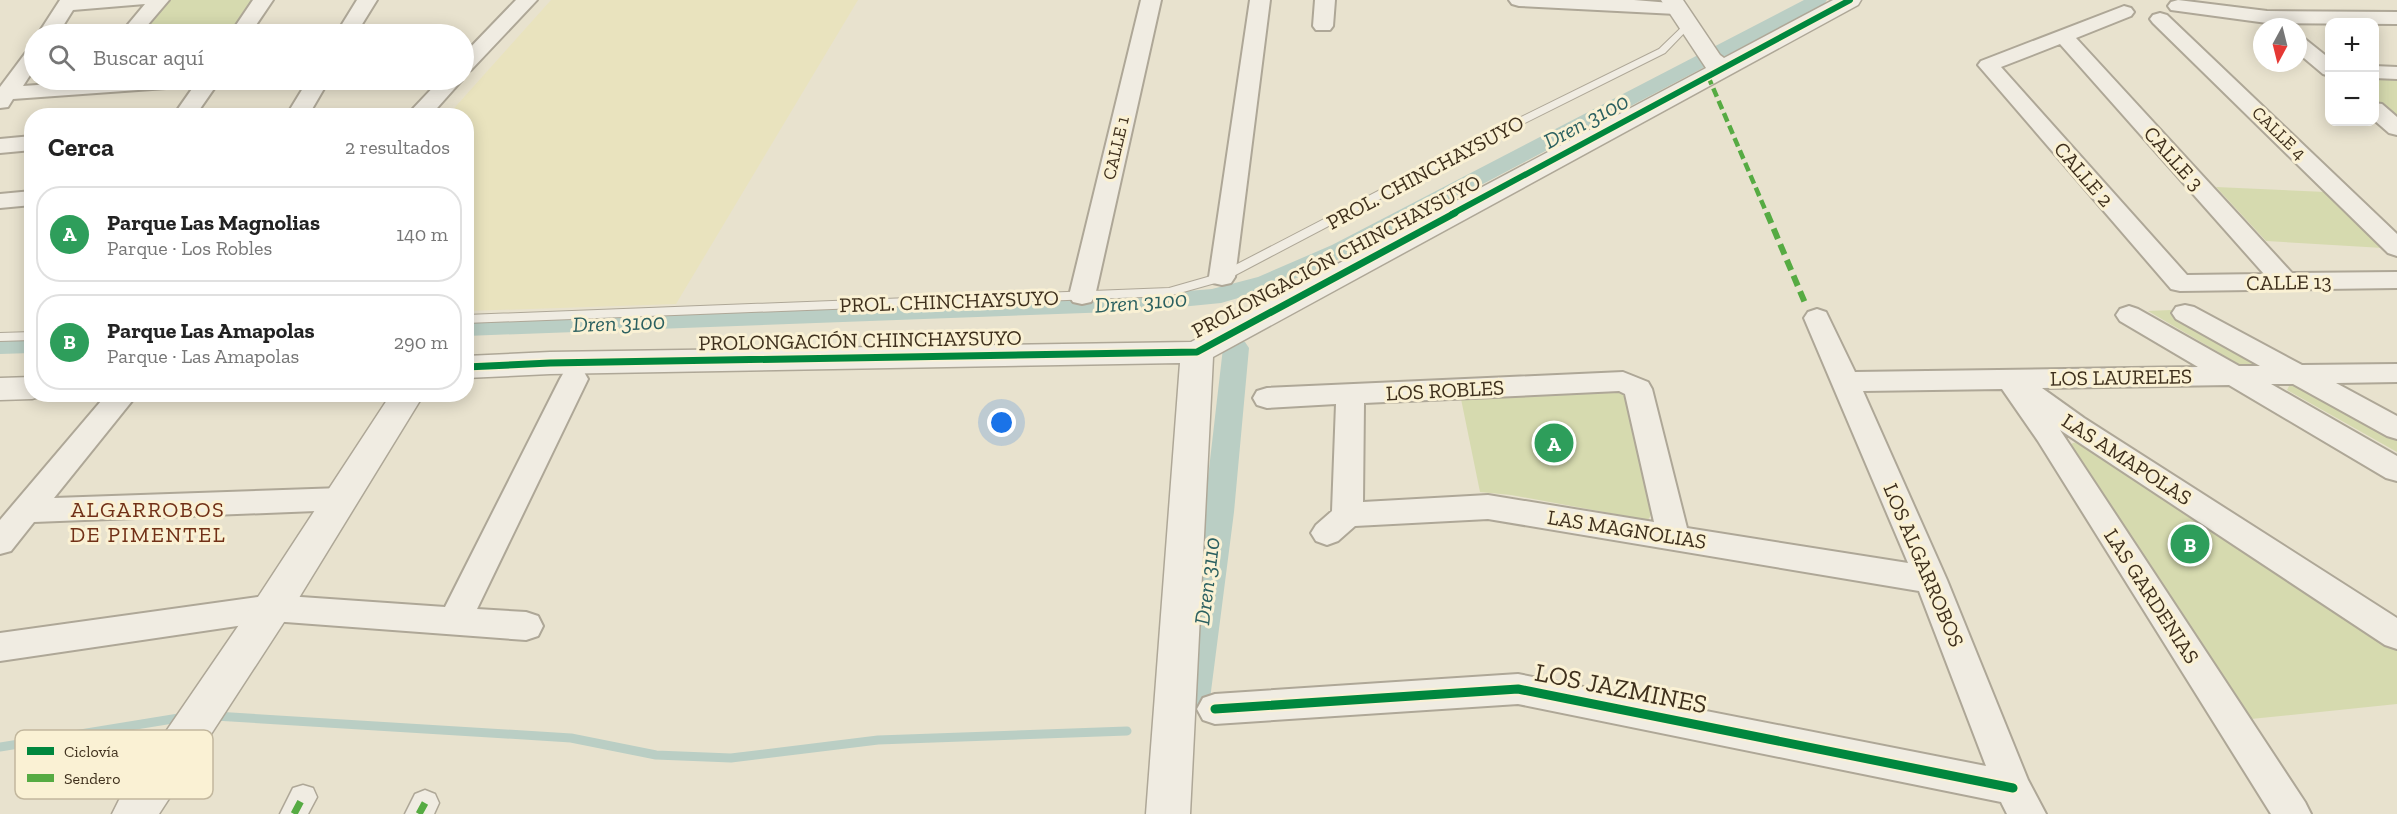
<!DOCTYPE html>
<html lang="es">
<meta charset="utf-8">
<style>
:root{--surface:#fff;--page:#f6f6f6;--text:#222;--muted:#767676;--line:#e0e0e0;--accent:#7a6e5b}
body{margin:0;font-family:"Zilla Slab",serif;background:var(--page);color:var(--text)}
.controls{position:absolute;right:18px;top:18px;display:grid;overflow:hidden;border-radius:12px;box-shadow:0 3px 15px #0003}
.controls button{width:54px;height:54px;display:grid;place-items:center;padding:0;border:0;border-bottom:2px solid var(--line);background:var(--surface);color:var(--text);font:30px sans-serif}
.compass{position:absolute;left:2253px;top:18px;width:54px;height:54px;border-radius:50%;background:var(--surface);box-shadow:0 3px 15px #0003;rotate:187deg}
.you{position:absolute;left:1002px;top:423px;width:21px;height:21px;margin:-15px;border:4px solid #fff;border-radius:50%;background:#1a73e8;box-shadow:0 0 0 9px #1a73e833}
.badge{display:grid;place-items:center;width:39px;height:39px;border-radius:50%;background:var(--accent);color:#fff;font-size:20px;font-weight:700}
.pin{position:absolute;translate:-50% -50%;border:3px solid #fff;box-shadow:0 2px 6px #0006}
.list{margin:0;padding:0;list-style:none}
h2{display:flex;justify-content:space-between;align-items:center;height:78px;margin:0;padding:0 24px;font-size:26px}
h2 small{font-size:20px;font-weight:400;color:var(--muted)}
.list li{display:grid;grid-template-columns:39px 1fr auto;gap:18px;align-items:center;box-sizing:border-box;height:96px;margin:0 12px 12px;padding:0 12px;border:2px solid var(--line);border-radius:24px}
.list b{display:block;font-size:22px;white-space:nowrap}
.list p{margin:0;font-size:20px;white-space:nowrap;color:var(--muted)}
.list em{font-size:20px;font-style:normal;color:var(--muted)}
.icon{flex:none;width:33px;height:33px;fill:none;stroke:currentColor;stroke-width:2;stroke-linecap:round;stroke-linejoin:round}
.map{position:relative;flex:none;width:2397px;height:814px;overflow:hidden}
.search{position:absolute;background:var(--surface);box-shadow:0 3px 15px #0003;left:24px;top:24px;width:450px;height:66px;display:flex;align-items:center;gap:15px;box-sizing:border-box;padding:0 21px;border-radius:33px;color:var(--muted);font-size:22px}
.panel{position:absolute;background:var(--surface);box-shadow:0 3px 15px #0003;left:24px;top:108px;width:450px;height:294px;border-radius:24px}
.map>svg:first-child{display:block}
</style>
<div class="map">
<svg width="2397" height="814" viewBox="0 0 2397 814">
<rect width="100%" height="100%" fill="#e8e2ce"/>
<!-- farmland -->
<path fill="#e9e3be" d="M551,0H858L676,304L467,311L466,116L448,115Z"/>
<!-- green -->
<path fill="#d6daaf" d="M170,0H257L233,34H142Z
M2375,76L2397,77V122L2375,103Z
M2216,187L2326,192L2383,248L2266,241Z
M2171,310L2262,365L2255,368L2242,366L2148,311Z
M2290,384H2298L2397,436V452L2287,390Z
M1615,385L1625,392L1654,510L1648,520L1511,495L1480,492L1460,394Z
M2078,441L2397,644V704L2251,719L2071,444Z"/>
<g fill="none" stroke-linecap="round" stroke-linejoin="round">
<!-- stream -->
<path stroke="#bacec4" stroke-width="9" d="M215,716L571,738L656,755L731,758L878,740L1127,731
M0,747L185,717"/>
<!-- canal -->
<path fill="#bacec4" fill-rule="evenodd" d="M1804,0H1827L1824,4L1348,255L1276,287L1221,303L1140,311L466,336V320L1140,295L1212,289L1258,277L1332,245Z
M32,337V353L0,354V338Z
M1236,339L1245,342L1249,348L1234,512L1210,699L1205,709L1193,713L1181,709L1176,699L1204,512L1223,348L1227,342Z"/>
<!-- service casing -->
<g stroke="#aea797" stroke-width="2">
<path id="service" d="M1687,22L1692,25L1665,53L1517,127L1226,280L1169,296L466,323V315L1169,288L1218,274L1509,123L1659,49Z
M32,332V340L0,341V333Z"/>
</g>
<!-- pedestrian casing -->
<g stroke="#aea797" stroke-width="3">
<path id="pedestrian" d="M303,785L313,788L317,797L308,814H280L293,788Z
M425,790L435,794L439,803L434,814H405L415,794Z"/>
</g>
<!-- minor casing -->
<g stroke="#aea797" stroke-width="4">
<path id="minor" d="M60,0H169L140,34H120L145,4L73,10L58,34H38Z
M253,0H273L250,34H230Z
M357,0H377L356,34H336Z
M516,0H537L471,70L464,72V54Z
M1141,0H1161L1095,296L1091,302L1082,304L1073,302L1069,296Z
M1250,0H1270L1235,277L1231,283L1222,285L1213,283L1209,277Z
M1315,0H1335L1333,26L1330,30H1316L1313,26Z
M1509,0H1634L1683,4L1686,8L1683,12L1676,14L1519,6L1512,4Z
M2178,0L2267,11L2397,12V24L2267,23L2171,10L2168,6L2171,2Z
M2124,6L2131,8L2134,12L2131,16L2076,38L2292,273L2397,272V288L2180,291L2171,289L1978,65L1981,61ZM2060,44L2264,274L2187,275L2001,67Z
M2160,13L2167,15L2397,234V256L2388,253L2153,23L2150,19L2153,15Z
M2298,37L2305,39L2330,59V76L2323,74L2298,53Z
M34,49V69L23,86L109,80H220L195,116H173L194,86L13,99L8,107L0,108V87L27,51Z
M2374,66L2397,67V79L2374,78Z
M308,80H329L308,116H286Z
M440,80H462L430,116H406Z
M2374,103L2382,104L2397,117V135L2389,133L2374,120Z
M32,136V150L0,153V139Z
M32,191V205L0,208V194Z
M2185,305L2194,307L2302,365L2397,364V382L2336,383L2397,416V439L2387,436L2293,384H2271L2397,456V481L2386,478L2229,385L2042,388L2084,418L2397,618V649L2385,645L2060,430L2305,802L2311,814H2271L2038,441L2002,389L1863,391L1947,580L2028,780L2046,814H2007L2001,802L1518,704L1215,724L1203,720L1197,709L1203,698L1215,694L1518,674L1986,766L1919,591L1488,519L1355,526L1338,541L1327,545L1316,541L1311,533L1316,525L1332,511L1336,404L1267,408L1257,405L1253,398L1257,391L1267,388L1623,372L1648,382L1652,389L1687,528L1908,563L1804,318L1808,312L1817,309L1826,312L1855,372L2198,367L2120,321L2116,315L2120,309L2129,306L2138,309L2239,366H2260L2176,319L2172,313L2176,307ZM1619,391L1625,394L1654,522L1488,495L1363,502L1364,403Z
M574,370L584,372L588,379L477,609L526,612L538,616L543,626L538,636L526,640L272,621L0,661V633L272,595L445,607L560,379L564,372Z
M107,394L136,396L54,498L341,488L352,491L356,499L352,507L341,510L34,522L11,551L0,554V520Z"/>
</g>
<!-- tertiary casing -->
<g stroke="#aea797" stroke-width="3">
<path id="tertiary" d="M1661,0H1683L1720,55L1724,58L1833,0H1861L1858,5L1213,357L1190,814H1146L1180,363L550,374L466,378V356L550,352L1191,342L1706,68Z
M32,377V394L43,396L32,399L0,400V378Z
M391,394H424L286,619L159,814H112L119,800L258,597Z"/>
</g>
<!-- service -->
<use href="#service" fill="#f0ece2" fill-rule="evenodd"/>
<!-- pedestrian -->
<use href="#pedestrian" fill="#f0ece2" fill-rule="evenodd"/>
<!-- minor -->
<use href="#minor" fill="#f0ece2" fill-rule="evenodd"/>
<!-- tertiary -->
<use href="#tertiary" fill="#f0ece2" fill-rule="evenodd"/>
<!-- quiet-far2 -->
<path stroke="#56ab43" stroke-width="4.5" stroke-dasharray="9 4.5" stroke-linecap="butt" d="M1708,76L1767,214"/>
<!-- quiet-far1 -->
<path stroke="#56ab43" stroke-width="6" stroke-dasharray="11 6" stroke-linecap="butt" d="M1767,213L1805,303"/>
<!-- quiet -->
<path stroke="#56ab43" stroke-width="7" stroke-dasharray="14 7" stroke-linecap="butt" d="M294,814L303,797
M419,814L425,803"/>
<!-- cycleway-far2 casing -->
<g stroke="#faf1d4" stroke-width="9">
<path id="cycleway-far2" d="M1452,214L1850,0"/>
</g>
<!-- cycleway-far1 casing -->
<g stroke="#faf1d4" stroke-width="10">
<path id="cycleway-far1" d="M466,367L550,363L1197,352L1455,213"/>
</g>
<!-- cycleway casing -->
<g stroke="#faf1d4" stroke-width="13">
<path id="cycleway" d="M1215,709L1518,689L2013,788"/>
</g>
<!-- cycleway-far2 -->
<use href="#cycleway-far2" stroke="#00873e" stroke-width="6"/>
<!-- cycleway-far1 -->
<use href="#cycleway-far1" stroke="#00873e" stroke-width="7"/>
<!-- cycleway -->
<use href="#cycleway" stroke="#00873e" stroke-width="9"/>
</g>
<g text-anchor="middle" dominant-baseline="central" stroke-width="6" stroke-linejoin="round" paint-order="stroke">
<!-- far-street labels -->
<g font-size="18" fill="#3f301d" stroke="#faf1d4">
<text transform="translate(2279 133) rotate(44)">CALLE 4</text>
<text transform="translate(1116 148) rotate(-77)">CALLE 1</text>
</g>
<!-- street labels -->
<g font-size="21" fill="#3f301d" stroke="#faf1d4">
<text transform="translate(2174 158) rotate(48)">CALLE 3</text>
<text transform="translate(1425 172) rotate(-28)">PROL. CHINCHAYSUYO</text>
<text transform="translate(2084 174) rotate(49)">CALLE 2</text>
<text transform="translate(1336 256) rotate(-28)">PROLONGACIÓN CHINCHAYSUYO</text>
<text transform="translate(2289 282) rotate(-1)">CALLE 13</text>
<text transform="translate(949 301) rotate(-2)">PROL. CHINCHAYSUYO</text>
<text transform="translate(860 340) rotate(-1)">PROLONGACIÓN CHINCHAYSUYO</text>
<text transform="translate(2121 377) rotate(-1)">LOS LAURELES</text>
<text transform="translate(1445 390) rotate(-3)">LOS ROBLES</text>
<text transform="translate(2127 459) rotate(33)">LAS AMAPOLAS</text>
<text transform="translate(1627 529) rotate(9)">LAS MAGNOLIAS</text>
<text transform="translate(1924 565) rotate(67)">LOS ALGARROBOS</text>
<text transform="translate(2152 596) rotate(57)">LAS GARDENIAS</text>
</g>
<!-- water labels -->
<g font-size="22" font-style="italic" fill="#2b6060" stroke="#faf1d4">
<text transform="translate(1586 121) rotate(-28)">Dren 3100</text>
<text transform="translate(1141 302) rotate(-4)">Dren 3100</text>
<text transform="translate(619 323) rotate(-2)">Dren 3100</text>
<text transform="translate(1207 581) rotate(-83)">Dren 3110</text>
</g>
<!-- neighbourhood labels -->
<g font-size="22" letter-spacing="1.5" fill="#713017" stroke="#faf1d4">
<text x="148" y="509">ALGARROBOS<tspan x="148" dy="25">DE PIMENTEL</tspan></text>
</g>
<!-- near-street labels -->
<g font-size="26" fill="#3f301d" stroke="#faf1d4">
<text transform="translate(1621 688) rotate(11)">LOS JAZMINES</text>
</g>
</g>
<!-- legend -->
<rect x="15" y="730" width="198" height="69" rx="9" fill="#faf1d4" stroke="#c2b79d" stroke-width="1.5"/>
<rect x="27" y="747" width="27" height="8" fill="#00873e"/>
<rect x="27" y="774" width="27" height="8" fill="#56ab43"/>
<g font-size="16" fill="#3f301d">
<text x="64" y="757">Ciclovía</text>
<text x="64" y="784">Sendero</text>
</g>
</svg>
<div class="controls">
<button>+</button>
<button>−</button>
</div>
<svg class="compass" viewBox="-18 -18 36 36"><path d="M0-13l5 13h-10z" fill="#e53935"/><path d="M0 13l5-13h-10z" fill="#767676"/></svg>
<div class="you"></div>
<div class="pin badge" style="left:1554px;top:443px;background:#2e9e5b">A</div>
<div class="pin badge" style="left:2190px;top:544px;background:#2e9e5b">B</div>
<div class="search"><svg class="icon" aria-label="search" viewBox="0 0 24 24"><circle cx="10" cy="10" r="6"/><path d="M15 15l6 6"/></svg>Buscar aquí</div>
<section class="panel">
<h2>Cerca<small>2 resultados</small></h2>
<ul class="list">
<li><span class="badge" style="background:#2e9e5b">A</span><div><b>Parque Las Magnolias</b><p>Parque · Los Robles</p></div><em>140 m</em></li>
<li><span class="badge" style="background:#2e9e5b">B</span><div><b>Parque Las Amapolas</b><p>Parque · Las Amapolas</p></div><em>290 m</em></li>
</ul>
</section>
</div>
